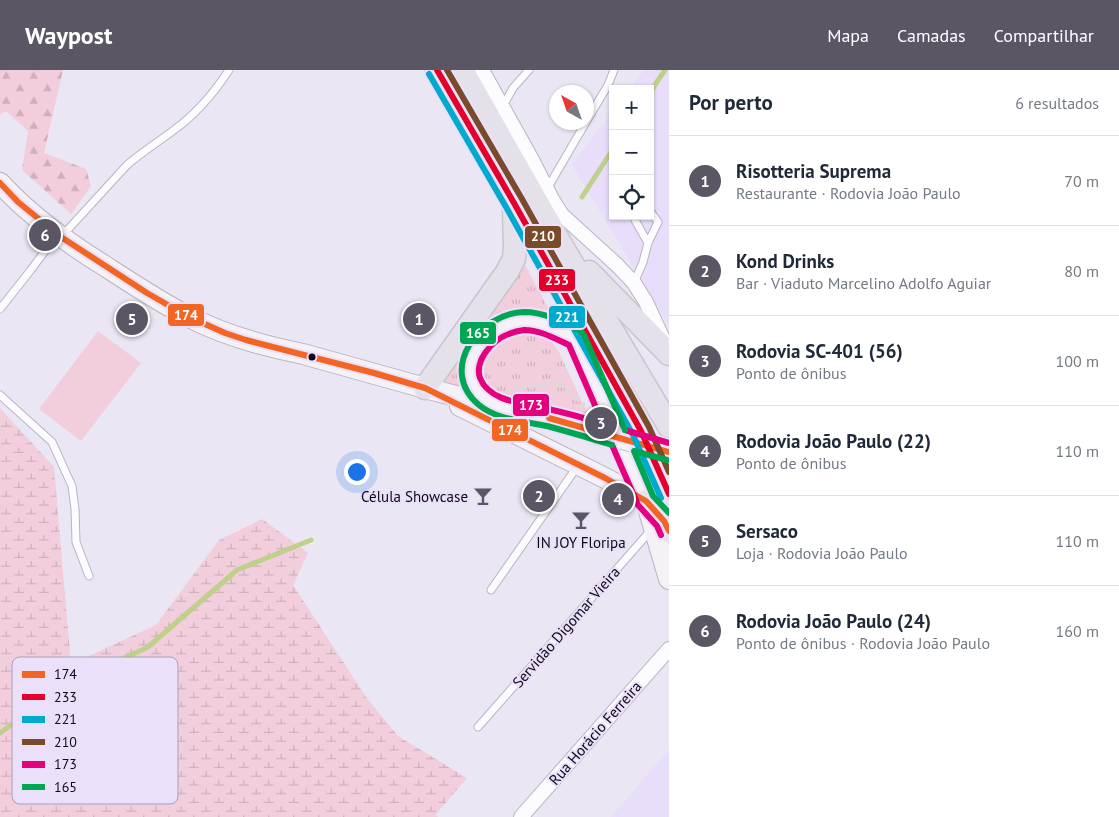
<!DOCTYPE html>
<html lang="pt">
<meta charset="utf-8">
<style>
:root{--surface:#fff;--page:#f2f2f3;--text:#1f2937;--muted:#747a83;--line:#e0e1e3;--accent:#5b5664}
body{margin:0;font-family:"PT Sans",sans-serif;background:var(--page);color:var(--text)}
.controls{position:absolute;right:15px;top:15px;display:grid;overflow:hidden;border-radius:0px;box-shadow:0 1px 4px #0004}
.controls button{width:45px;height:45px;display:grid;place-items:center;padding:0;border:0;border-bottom:1px solid var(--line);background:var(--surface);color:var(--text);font:25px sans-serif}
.compass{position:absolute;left:549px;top:15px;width:45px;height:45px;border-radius:50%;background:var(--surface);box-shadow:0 1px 4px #0004;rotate:320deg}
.you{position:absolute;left:356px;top:401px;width:18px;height:18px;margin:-12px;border:4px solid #fff;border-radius:50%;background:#1a73e8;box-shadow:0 0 0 8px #1a73e833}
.badge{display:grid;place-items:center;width:32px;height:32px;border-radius:50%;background:var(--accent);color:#fff;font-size:16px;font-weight:700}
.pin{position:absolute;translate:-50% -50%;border:2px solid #fff;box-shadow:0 1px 5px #0006}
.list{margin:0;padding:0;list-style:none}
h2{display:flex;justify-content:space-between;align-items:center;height:65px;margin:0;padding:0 20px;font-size:21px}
h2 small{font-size:16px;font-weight:400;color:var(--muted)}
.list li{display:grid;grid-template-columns:32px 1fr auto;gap:15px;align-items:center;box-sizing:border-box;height:90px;padding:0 20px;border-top:1px solid var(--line)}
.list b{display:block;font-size:19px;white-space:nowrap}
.list p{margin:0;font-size:16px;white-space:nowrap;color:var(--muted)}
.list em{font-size:16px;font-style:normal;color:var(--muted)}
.icon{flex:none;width:28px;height:28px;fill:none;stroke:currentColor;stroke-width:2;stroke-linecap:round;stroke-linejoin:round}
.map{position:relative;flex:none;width:669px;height:747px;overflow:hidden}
header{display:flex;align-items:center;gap:30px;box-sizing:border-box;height:70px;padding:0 25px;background:var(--accent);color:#fff}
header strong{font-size:24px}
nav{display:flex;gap:28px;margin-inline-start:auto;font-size:18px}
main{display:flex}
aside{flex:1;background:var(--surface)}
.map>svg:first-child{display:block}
</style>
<header>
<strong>Waypost</strong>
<nav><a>Mapa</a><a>Camadas</a><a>Compartilhar</a></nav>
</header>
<main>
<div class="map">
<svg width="669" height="747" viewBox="0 0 669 747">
<defs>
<pattern id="grass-tufts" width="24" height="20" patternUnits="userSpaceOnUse" patternTransform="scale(1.25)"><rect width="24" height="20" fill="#f2cedc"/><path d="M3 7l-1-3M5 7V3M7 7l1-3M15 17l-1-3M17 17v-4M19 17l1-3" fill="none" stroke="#ceb0bc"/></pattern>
<pattern id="forest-firs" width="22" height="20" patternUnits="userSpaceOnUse" patternTransform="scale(1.25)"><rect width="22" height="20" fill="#f2cedc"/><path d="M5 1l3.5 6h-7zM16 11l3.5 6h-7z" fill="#ceb0bc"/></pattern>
<pattern id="wetland-marsh" width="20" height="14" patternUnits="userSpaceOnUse" patternTransform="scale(1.25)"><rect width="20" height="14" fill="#f2cedc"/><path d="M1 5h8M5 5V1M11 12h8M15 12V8" fill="none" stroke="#ceb0bc"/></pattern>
</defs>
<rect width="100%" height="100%" fill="#ebe6f4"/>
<!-- built -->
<path fill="#e8ddfa" d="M644,0H669V256L572,95L613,41V146H650V19H630Z
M669,680V747H611Z"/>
<!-- grass -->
<path fill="url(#grass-tufts)" d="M524,193L553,247L543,243L532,242L496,250L465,320L442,311Z
M535,260L550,268L559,282L589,347L494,326L482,314L479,297L481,289L495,272L504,266L515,262Z"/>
<!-- forest -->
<path fill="url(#forest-firs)" d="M0,0H63L44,83L86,99L91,116L71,144L22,100L28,61L6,41L0,45Z"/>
<!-- wetland -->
<path fill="url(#wetland-marsh)" d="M0,338L54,397L71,594L156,555L219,470L262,449L308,483L293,515L366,627L398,666L467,708L436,744L438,747H0Z"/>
<!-- park -->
<path fill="#f2cedc" d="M98,261L141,293L81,371L39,339Z"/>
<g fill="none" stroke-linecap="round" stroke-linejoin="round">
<!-- stream -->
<path stroke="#bed08a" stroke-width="5" d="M650,22L665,0
M582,127L613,79
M0,663L37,636L79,609L148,577L237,500L311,470"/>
<!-- service casing -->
<g stroke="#b9b4c1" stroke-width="9">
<path id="service" d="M503,36L513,18L529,0
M586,52L608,15L614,0
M547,119L586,52
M636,146L635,150L648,173
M62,166L127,95C142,82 158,72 174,60C196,44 214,23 229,0
M634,213L643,192L648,173L658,152L650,141
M0,239L30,201L57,165
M0,325L52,372L72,416L75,439L76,472L89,506
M491,520L577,397
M478,657L652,459"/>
</g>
<!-- minor casing -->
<g stroke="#b9b4c1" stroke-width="16">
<path id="minor" d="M482,0L531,88L552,129L562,145L617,195L634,213L646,232L664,271
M521,747L669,579"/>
</g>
<!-- secondary casing -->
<g stroke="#b9b4c1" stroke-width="22">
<path id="secondary" d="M0,113C31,147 69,174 108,198C134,215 160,232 187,246C223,265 263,276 303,284L425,318L498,337L548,348
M495,334C488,330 481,326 476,320C456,293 489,255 517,252C538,249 557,260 576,268L646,431L669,509
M460,336L605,408L646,431"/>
</g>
<!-- trunk casing -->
<g stroke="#c8c5cc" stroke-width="25">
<path id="trunk" d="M437,0L514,133L641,361L669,424
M462,0L560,173L669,356
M589,202L669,284
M425,318L507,202L514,189L515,178L514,139
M646,431L664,451L669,461"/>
</g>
<!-- path -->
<path stroke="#dad8dc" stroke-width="3" stroke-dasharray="5 2.5" stroke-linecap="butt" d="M507,320L531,318L544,314L555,313L565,318L575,328L585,335"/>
<!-- service -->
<use href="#service" stroke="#fcfbfd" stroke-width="7"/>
<!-- minor -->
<use href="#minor" stroke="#fcfbfd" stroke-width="14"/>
<!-- secondary -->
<use href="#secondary" stroke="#f4f1f7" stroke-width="20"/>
<!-- trunk -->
<use href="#trunk" stroke="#e4e1eb" stroke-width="22"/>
<!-- secondary-bridge casing -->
<g stroke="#b9b4c1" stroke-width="22" stroke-linecap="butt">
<path id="secondary-bridge" d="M548,348L669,382"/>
</g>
<!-- secondary-bridge -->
<use href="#secondary-bridge" stroke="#f4f1f7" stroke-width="20"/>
<!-- bus-1 casing -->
<g stroke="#eae0fa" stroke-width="10">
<path id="bus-1" d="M0,113L18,132L61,167L147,223L187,246L225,263L246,270L374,303L425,318L605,408L646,431L664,451L669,461
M549,348L669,382"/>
</g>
<!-- bus-2 casing -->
<g stroke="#eae0fa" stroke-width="10">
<path id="bus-2" d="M437,0L514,133L641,361L669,424"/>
</g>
<!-- bus-3 casing -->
<g stroke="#eae0fa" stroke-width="10">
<path id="bus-3" d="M429,4L506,137L633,365L661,428"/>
</g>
<!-- bus-4 casing -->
<g stroke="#eae0fa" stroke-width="10">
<path id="bus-4" d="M447,0L522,129L649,357L669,402"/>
</g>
<!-- bus-5 casing -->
<g stroke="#eae0fa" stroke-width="10">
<path id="bus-5" d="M524,260C540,260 554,268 569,275L603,354C585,348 566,343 548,339C526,333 490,333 480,308C477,300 480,290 485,283C494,270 508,262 524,260Z
M625,360L669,373
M612,375L638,435L657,456L661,465"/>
</g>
<!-- bus-6 casing -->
<g stroke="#eae0fa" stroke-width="10">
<path id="bus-6" d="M612,375C590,368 569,362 547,356C524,351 497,350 479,335C437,300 479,243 524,242C544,242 563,252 581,261L584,265L625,360
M667,390L634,381L653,426L669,443"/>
</g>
<!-- bus-1 -->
<use href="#bus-1" stroke="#f26522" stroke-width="6"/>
<!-- bus-2 -->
<use href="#bus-2" stroke="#e4002b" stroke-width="6"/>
<!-- bus-3 -->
<use href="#bus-3" stroke="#00a9ce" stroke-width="6"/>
<!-- bus-4 -->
<use href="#bus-4" stroke="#7a4b2a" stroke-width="6"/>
<!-- bus-5 -->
<use href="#bus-5" stroke="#e5007d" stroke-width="6"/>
<!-- bus-6 -->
<use href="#bus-6" stroke="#00a651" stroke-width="6"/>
</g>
<!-- icons -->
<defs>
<g id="bar-bare" transform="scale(1.5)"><path d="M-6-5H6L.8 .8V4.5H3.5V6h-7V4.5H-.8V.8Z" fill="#5b5664" stroke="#eae0fa" stroke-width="2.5" paint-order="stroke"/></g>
</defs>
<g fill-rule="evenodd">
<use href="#bar-bare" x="483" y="426"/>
<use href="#bar-bare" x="581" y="450"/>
</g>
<!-- markers -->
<circle fill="#0e0916" stroke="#eae0fa" stroke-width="2" cx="312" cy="287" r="4.5"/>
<g text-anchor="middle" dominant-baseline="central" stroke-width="4" stroke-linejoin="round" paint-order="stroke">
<!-- poi labels -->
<g font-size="15" fill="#0e0916" stroke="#eae0fa" text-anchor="end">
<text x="468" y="426">Célula Showcase</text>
<text x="581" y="472" text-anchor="middle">IN JOY Floripa</text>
</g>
<!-- street labels -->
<g font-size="15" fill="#0e0916" stroke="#eae0fa">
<text transform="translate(566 557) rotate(-49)">Servidão Digomar Vieira</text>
<text transform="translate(595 663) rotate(-49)">Rua Horácio Ferreira</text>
</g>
</g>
<!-- legend -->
<rect x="12" y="587" width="166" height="147" rx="8" fill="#eae0fa" stroke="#a8a0b6" stroke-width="1"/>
<rect x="22" y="601" width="23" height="7" fill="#f26522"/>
<rect x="22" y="624" width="23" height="6" fill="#e4002b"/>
<rect x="22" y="646" width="23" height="7" fill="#00a9ce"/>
<rect x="22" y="669" width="23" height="6" fill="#7a4b2a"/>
<rect x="22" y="691" width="23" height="7" fill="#e5007d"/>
<rect x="22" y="714" width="23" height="6" fill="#00a651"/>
<g font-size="14" fill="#0e0916">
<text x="54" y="609">174</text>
<text x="54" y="632">233</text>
<text x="54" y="654">221</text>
<text x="54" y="677">210</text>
<text x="54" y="699">173</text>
<text x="54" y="722">165</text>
</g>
<g stroke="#eae0fa" stroke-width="2">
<rect x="524" y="155" width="38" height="24" rx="5" fill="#7a4b2a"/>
<rect x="538" y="198" width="38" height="24" rx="5" fill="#e4002b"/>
<rect x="167" y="233" width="38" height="24" rx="5" fill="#f26522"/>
<rect x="548" y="235" width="38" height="24" rx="5" fill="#00a9ce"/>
<rect x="459" y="251" width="38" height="24" rx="5" fill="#00a651"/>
<rect x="512" y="323" width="38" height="24" rx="5" fill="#e5007d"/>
<rect x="491" y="348" width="38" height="24" rx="5" fill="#f26522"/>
</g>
<g font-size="14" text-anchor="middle" font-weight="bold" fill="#fff">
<text x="543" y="171">210</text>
<text x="557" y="215">233</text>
<text x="186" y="250">174</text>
<text x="567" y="252">221</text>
<text x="478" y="268">165</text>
<text x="531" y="340">173</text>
<text x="510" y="365">174</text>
</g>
</svg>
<div class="controls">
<button>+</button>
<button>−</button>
<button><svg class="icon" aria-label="locate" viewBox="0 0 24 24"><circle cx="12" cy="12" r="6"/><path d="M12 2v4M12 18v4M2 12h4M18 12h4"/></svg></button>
</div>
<svg class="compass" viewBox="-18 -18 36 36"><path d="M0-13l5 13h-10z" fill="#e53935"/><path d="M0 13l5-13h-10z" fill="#747a83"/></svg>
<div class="you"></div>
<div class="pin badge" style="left:419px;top:249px">1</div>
<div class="pin badge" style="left:539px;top:426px">2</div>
<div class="pin badge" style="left:601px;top:353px">3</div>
<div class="pin badge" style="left:618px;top:429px">4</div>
<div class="pin badge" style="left:132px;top:249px">5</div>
<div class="pin badge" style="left:45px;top:165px">6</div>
</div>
<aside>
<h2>Por perto<small>6 resultados</small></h2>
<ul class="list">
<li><span class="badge">1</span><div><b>Risotteria Suprema</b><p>Restaurante · Rodovia João Paulo</p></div><em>70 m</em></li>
<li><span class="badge">2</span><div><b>Kond Drinks</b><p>Bar · Viaduto Marcelino Adolfo Aguiar</p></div><em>80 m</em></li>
<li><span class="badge">3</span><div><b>Rodovia SC-401 (56)</b><p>Ponto de ônibus</p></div><em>100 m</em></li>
<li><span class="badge">4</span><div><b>Rodovia João Paulo (22)</b><p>Ponto de ônibus</p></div><em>110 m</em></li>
<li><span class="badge">5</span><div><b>Sersaco</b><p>Loja · Rodovia João Paulo</p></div><em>110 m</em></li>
<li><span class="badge">6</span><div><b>Rodovia João Paulo (24)</b><p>Ponto de ônibus · Rodovia João Paulo</p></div><em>160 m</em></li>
</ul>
</aside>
</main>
